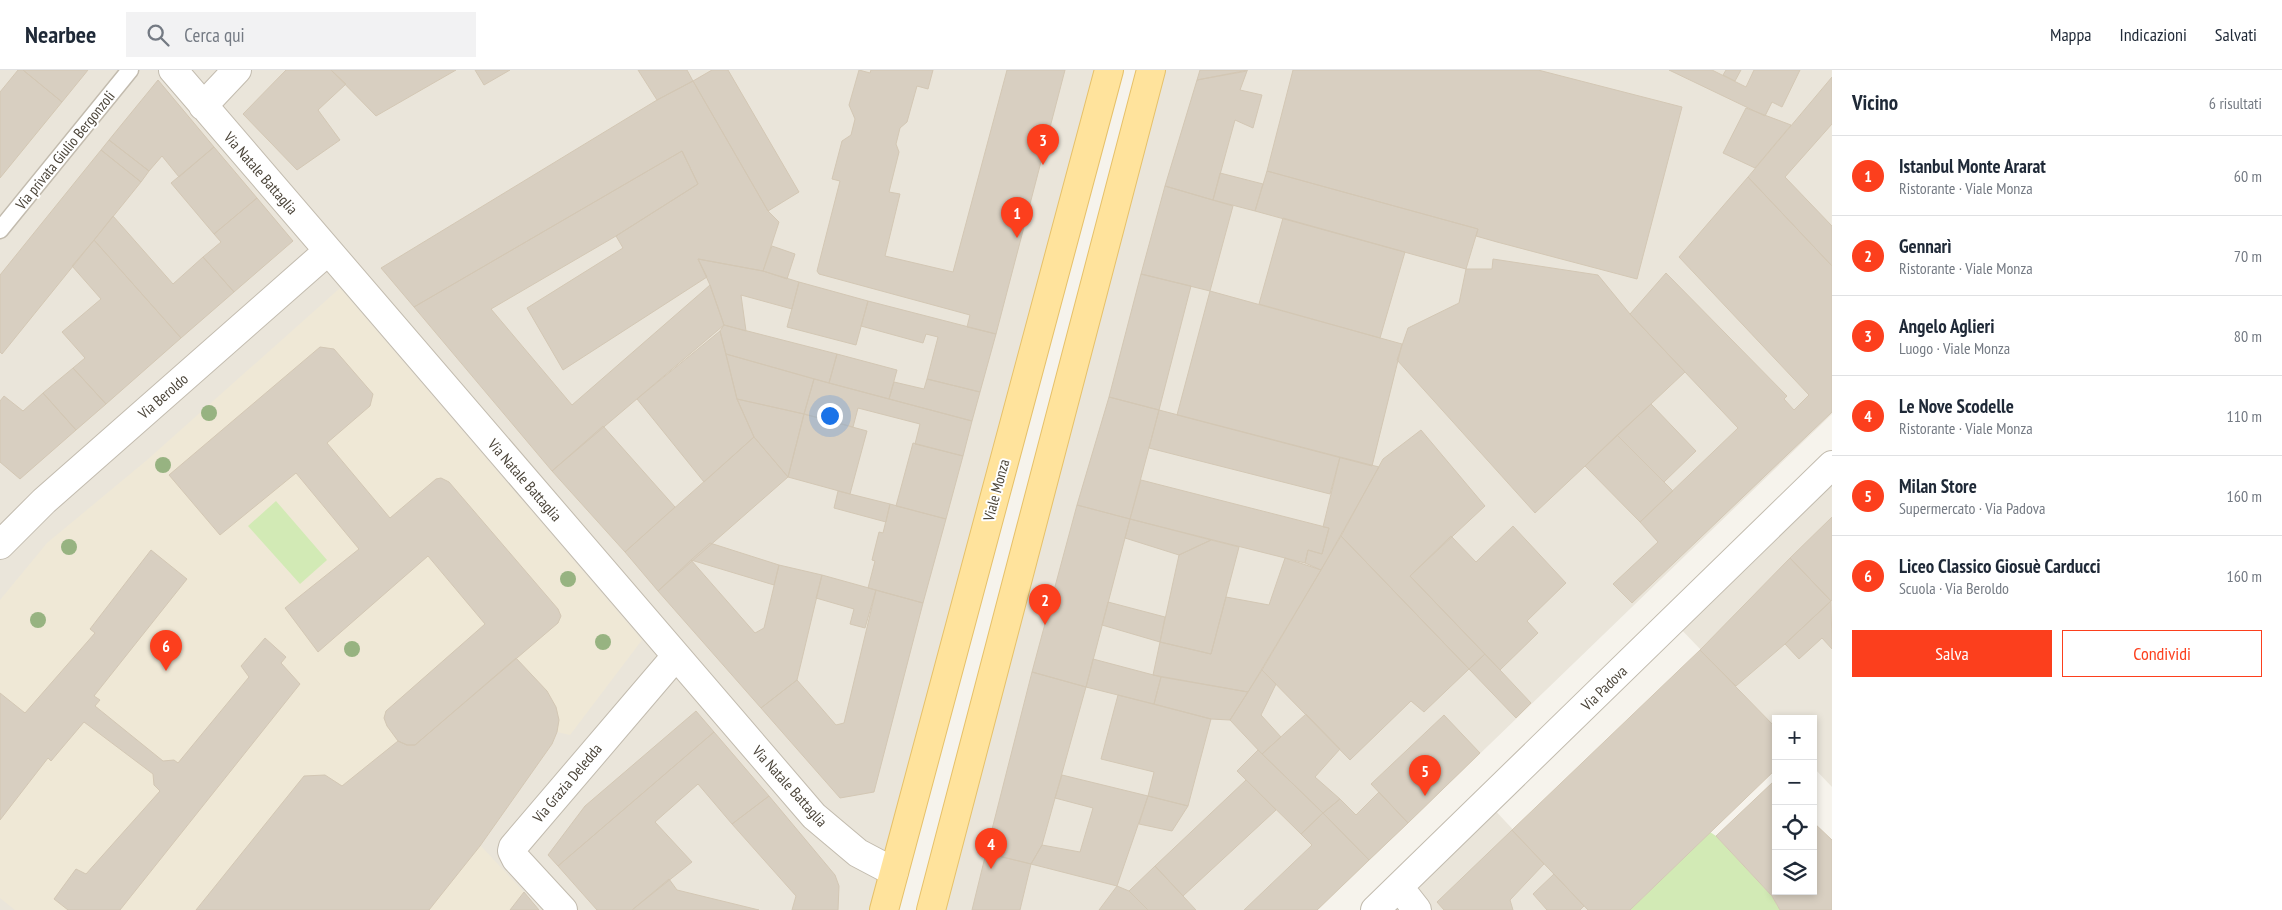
<!DOCTYPE html>
<html lang="it">
<meta charset="utf-8">
<style>
:root{--surface:#fff;--page:#f2f2f3;--text:#1f2937;--muted:#747a83;--line:#e0e1e3;--accent:#fc3f1d}
body{margin:0;font-family:"PT Sans Narrow",sans-serif;background:var(--page);color:var(--text)}
.controls{position:absolute;right:15px;bottom:15px;display:grid;overflow:hidden;border-radius:0px;box-shadow:0 2px 8px #0003}
.controls button{width:45px;height:45px;display:grid;place-items:center;padding:0;border:0;border-bottom:1px solid var(--line);background:var(--surface);color:var(--text);font:25px sans-serif}
.you{position:absolute;left:829px;top:345px;width:18px;height:18px;margin:-12px;border:4px solid #fff;border-radius:50%;background:#1a73e8;box-shadow:0 0 0 8px #1a73e833}
.badge{display:grid;place-items:center;width:32px;height:32px;border-radius:50%;background:var(--accent);color:#fff;font-size:16px;font-weight:700}
.pin{position:absolute;translate:-50% -41px;filter:drop-shadow(0 1px 2px #0008)}
.pin::after{content:'';position:absolute;top:26px;width:18px;height:15px;background:inherit;clip-path:polygon(0 0,100% 0,50% 100%)}
.list{margin:0;padding:0;list-style:none}
h2{display:flex;justify-content:space-between;align-items:center;height:65px;margin:0;padding:0 20px;font-size:21px}
h2 small{font-size:16px;font-weight:400;color:var(--muted)}
.list li{display:grid;grid-template-columns:32px 1fr auto;gap:15px;align-items:center;box-sizing:border-box;height:80px;padding:0 20px;border-top:1px solid var(--line)}
.list b{display:block;font-size:19px;white-space:nowrap}
.list p{margin:0;font-size:16px;white-space:nowrap;color:var(--muted)}
.list em{font-size:16px;font-style:normal;color:var(--muted)}
.actions{display:flex;gap:10px;padding:15px 20px}
.actions a{flex:1;padding:11px 0;border:1px solid var(--accent);border-radius:0px;text-align:center;font-size:18px;color:var(--accent)}
.actions .main{background:var(--accent);color:#fff}
.icon{flex:none;width:28px;height:28px;fill:none;stroke:currentColor;stroke-width:2;stroke-linecap:round;stroke-linejoin:round}
.map{position:relative;flex:none;width:1832px;height:840px;overflow:hidden}
header{display:flex;align-items:center;gap:30px;box-sizing:border-box;height:70px;padding:0 25px;background:var(--surface);border-bottom:1px solid var(--line)}
header strong{font-size:24px}
nav{display:flex;gap:28px;margin-inline-start:auto;font-size:18px}
.search{width:350px;height:45px;background:var(--page);display:flex;align-items:center;gap:12px;box-sizing:border-box;padding:0 18px;border-radius:0px;color:var(--muted);font-size:19px}
main{display:flex}
aside{flex:1;background:var(--surface)}
.map>svg:first-child{display:block}
</style>
<header>
<strong>Nearbee</strong>
<div class="search"><svg class="icon" aria-label="search" viewBox="0 0 24 24"><circle cx="10" cy="10" r="6"/><path d="M15 15l6 6"/></svg>Cerca qui</div>
<nav><a>Mappa</a><a>Indicazioni</a><a>Salvati</a></nav>
</header>
<main>
<div class="map">
<svg width="1832" height="840" viewBox="0 0 1832 840">
<rect width="100%" height="100%" fill="#f6f3ec"/>
<!-- residential -->
<path fill="#eae5da" d="M0,0H1096L872,840H0Z
M1163,0H1832V344L1318,840H939Z
M1832,415V717L1813,697V649H1776V658L1676,554Z
M1491,736L1588,840H1394Z"/>
<!-- education -->
<path fill="#efe8d6" d="M340,218L642,570L570,665L557,662L552,674L480,775L524,822L510,840H15L0,828V530L47,473L147,390Z"/>
<!-- green -->
<path fill="#d2eab5" d="M276,431L327,490L300,514L248,456Z
M1710,762L1716,766L1772,826L1780,840H1630Z"/>
<!-- building -->
<path fill="#d8cfc1" stroke="#d3c7b4" d="M18,0H23L62,32L0,108V22Z
M23,0H88L62,32Z
M286,0H331L346,14L318,40L340,70L297,100L243,44Z
M331,0H456L376,46Z
M475,0H510L484,15Z
M638,0H687L693,11L657,30Z
M712,0H728L799,122L768,141L693,11Z
M859,0L870,3L871,0H933L928,19L917,16L907,52L900,58L896,74L899,82L889,122L900,124L885,186L953,202L1007,0H1065L996,264L967,257L970,245L819,204L817,201L840,111L832,109L842,71L851,65L855,49L849,35Z
M1200,0H1248L1197,10Z
M1293,0H1538L1682,37L1637,209L1497,172L1476,166L1478,159L1267,101Z
M1669,0H1712L1746,17L1754,0H1800L1782,37L1772,32L1765,46Z
M1726,0H1741L1735,11L1723,5Z
M1247,1L1240,20L1262,25L1253,58L1235,50L1213,130L1165,116L1197,10Z
M1832,7V54L1785,107L1832,156V196L1748,107Z
M158,10L214,77L179,107L162,86L149,101L109,70Z
M693,11L768,141L779,152L763,201L698,189L707,207L563,300L527,238L623,178L616,166L698,114L682,81L414,237L381,198L657,30Z
M1746,38L1791,55L1755,98L1723,83Z
M109,70L149,101L141,112L101,80Z
M214,77L257,128L214,164L171,113Z
M101,80L141,112L2,284L0,282V205Z
M682,81L698,114L616,166L491,239L572,335L710,215L724,255L552,401L414,237Z
M1267,101L1478,159L1466,199L1255,141Z
M1220,103L1263,114L1255,141L1213,130Z
M1748,107L1832,196V342L1632,533L1613,514L1658,472L1640,452L1738,358L1630,244L1666,203L1787,326L1784,329L1794,340L1809,325L1679,187Z
M1165,116L1233,136L1210,221L1141,204Z
M257,128L293,171L234,222L203,187L221,172L214,164Z
M113,146L173,214L203,187L234,222L181,268L94,170Z
M1283,148L1405,182L1380,268L1259,234Z
M94,170L181,268L106,334L73,298L85,288L62,262L101,229L72,196Z
M772,176L795,184L787,209L763,201Z
M698,189L763,201L799,212L792,239L741,225L746,261L724,255L710,215Z
M1493,189L1598,205L1630,244L1685,302L1535,443L1397,290L1408,258L1459,233L1466,199H1492Z
M1141,204L1191,216L1159,340L1109,327Z
M799,212L868,231L856,275L787,257Z
M1210,221L1402,274L1372,396L1177,345Z
M868,231L996,264L980,322L927,309L938,267L926,264L923,273L861,256Z
M724,255L837,284L829,313L726,284L720,261Z
M720,261L737,329L754,367L704,412L637,329Z
M320,277L334,279L373,324L370,336L327,373L390,448L436,409L441,408L449,412L558,539L561,546L558,553L415,675H407L398,671L387,656L384,648L386,641L485,554L428,486L318,582L285,538L359,479L296,403L220,465L169,405Z
M726,284L814,309L804,344L737,329Z
M837,284L897,300L889,329L829,313Z
M73,298L106,334L76,360L43,323Z
M814,309L972,351L963,386L915,374L920,354L858,338L853,357L804,344Z
M927,309L980,322L972,351L889,329L894,312L924,319Z
M43,323L76,360L20,409L0,392V331L4,326L23,341Z
M1109,327L1159,340L1130,449L1077,435Z
M737,329L804,344L788,407L754,367Z
M1651,334L1696,381L1664,412L1617,365Z
M1159,340L1340,387L1330,424L1149,378Z
M804,344L867,361L850,424L788,407Z
M603,356L675,437L625,482L552,401Z
M1421,360L1485,436L1410,506L1485,584L1469,599L1341,466L1383,389Z
M1617,365L1673,421L1640,452L1585,396Z
M754,367L788,407L658,521L625,482Z
M913,373L963,386L946,449L896,436Z
M1340,387L1379,397L1321,500L1305,493L1308,480L1322,484L1329,458L1323,457Z
M1141,410L1329,458L1322,484L1308,480L1305,493L1130,449Z
M838,421L890,434L886,452L834,438Z
M890,434L946,449L923,533L868,518L875,491L872,490L879,462L883,463Z
M1077,435L1130,449L1086,617L1032,602Z
M1832,447V530L1831,531L1790,488Z
M1130,449L1211,470L1179,485L1125,468Z
M1513,456L1566,513L1527,551L1538,563L1500,600L1410,506L1451,466L1476,492Z
M1341,466L1469,599L1424,642L1411,631L1350,690L1262,600Z
M1211,470L1239,477L1211,584L1160,572L1179,485Z
M710,473L779,495L774,515L691,490Z
M151,480L187,509L94,626L100,630L95,636L163,691L174,690L178,693L249,607L241,596L265,568L286,587L281,593L300,614L120,840H68L54,829L76,799L86,804L160,721L154,715L153,704L84,652L51,691L48,688L0,750V623L25,643L95,563L90,559Z
M1285,488L1321,500L1248,622L1153,605L1160,572L1211,584L1226,527L1269,535Z
M1790,488L1831,531L1785,574L1736,616L1700,580Z
M691,490L755,563L764,558L779,495L822,505L797,610L761,638L658,521Z
M822,505L876,520L865,558L850,554L854,539L816,528Z
M876,520L923,533L874,722L840,728L761,638L797,610L836,655L844,653Z
M1831,531L1832,579L1822,568L1799,589L1785,574Z
M1108,532L1165,547L1160,572L1102,555Z
M1700,580L1776,658V699L1630,840H1588L1512,760Z
M1485,584L1531,633L1516,648L1469,599Z
M516,588L547,621L556,637L559,650L557,662L552,674L480,776L429,840H196L304,706L325,705L342,716L398,671L407,675H415Z
M1093,589L1161,607L1154,634L1086,617Z
M1262,600L1276,614L1261,645L1281,667L1262,684L1230,650Z
M1032,602L1086,617L1042,775L1031,794L986,783Z
M1161,607L1248,622L1230,650L1211,649L1154,634Z
M1118,625L1211,649L1188,736L1148,726L1154,702L1101,689Z
M696,641L714,662L558,796L548,785L585,736Z
M1306,644L1340,679L1315,707L1340,729L1323,743L1262,684Z
M1444,645L1480,683L1408,753L1371,714Z
M714,662L769,726L732,754L698,714L655,752L692,792L632,840H597L558,796Z
M1258,680L1323,743L1301,764L1237,701Z
M1062,705L1148,726L1117,816L1031,794L1042,775L1080,782L1093,738L1055,728Z
M1246,710L1276,740L1183,826L1155,796Z
M1773,712L1776,715V821H1813V752L1832,770V840H1780L1772,826L1716,766Z
M1379,722L1408,753L1369,790L1323,743L1340,729L1356,745Z
M769,726L835,805L839,816L838,840H792L796,826L732,754Z
M1148,726L1188,736L1172,761L1139,754Z
M1323,743L1369,790L1317,840H1244L1312,775L1301,764Z
M1512,760L1544,794L1510,830L1513,840H1444L1437,832Z
M986,783L1031,794L1020,840H972Z
M1155,796L1183,826L1196,840H1148L1129,821Z
M1554,804L1584,836L1580,840H1547L1533,824Z
M669,809L677,820L759,840H632Z
M1117,816L1129,821L1148,840H1099Z
M524,822L539,840H510Z"/>
<g fill="none" stroke-linecap="round" stroke-linejoin="round">
<!-- lane casing -->
<g stroke="#c2bbae" stroke-width="19">
<path id="lane" d="M0,160L130,0"/>
</g>
<!-- street casing -->
<g stroke="#c2bbae" stroke-width="30">
<path id="street" d="M173,0L814,746L858,783L894,802
M203,36L237,0
M0,475L44,431L328,181
M1399,817L1417,840
M563,840L516,789L512,781L513,777L676,586
M1375,840L1832,395"/>
</g>
<!-- primary casing -->
<g stroke="#e6c16a" stroke-width="30">
<path id="primary" d="M884,840L1109,0
M931,840L1151,0"/>
</g>
<!-- lane -->
<use href="#lane" stroke="#fff" stroke-width="16"/>
<!-- street -->
<use href="#street" stroke="#fff" stroke-width="28"/>
<!-- primary -->
<use href="#primary" stroke="#ffe39c" stroke-width="28"/>
</g>
<!-- trees -->
<g fill="#97b381">
<circle cx="209" cy="343" r="8"/>
<circle cx="163" cy="395" r="8"/>
<circle cx="69" cy="477" r="8"/>
<circle cx="568" cy="509" r="8"/>
<circle cx="38" cy="550" r="8"/>
<circle cx="603" cy="572" r="8"/>
<circle cx="352" cy="579" r="8"/>
</g>
<g text-anchor="middle" dominant-baseline="central" stroke-width="4" stroke-linejoin="round" paint-order="stroke">
<!-- street labels -->
<g font-size="15" fill="#4b4439" stroke="#fff">
<text transform="translate(65 80) rotate(-51)">Via privata Giulio Bergonzoli</text>
<text transform="translate(261 103) rotate(49)">Via Natale Battaglia</text>
<text transform="translate(163 326) rotate(-41)">Via Beroldo</text>
<text transform="translate(525 410) rotate(49)">Via Natale Battaglia</text>
<text transform="translate(996 420) rotate(-75)">Viale Monza</text>
<text transform="translate(1604 618) rotate(-44)">Via Padova</text>
<text transform="translate(567 713) rotate(-50)">Via Grazia Deledda</text>
<text transform="translate(790 716) rotate(48)">Via Natale Battaglia</text>
</g>
</g>
</svg>
<div class="controls">
<button>+</button>
<button>−</button>
<button><svg class="icon" aria-label="locate" viewBox="0 0 24 24"><circle cx="12" cy="12" r="6"/><path d="M12 2v4M12 18v4M2 12h4M18 12h4"/></svg></button>
<button><svg class="icon" aria-label="layers" viewBox="0 0 24 24"><path d="M12 4l9 5-9 5-9-5zM3 14l9 5 9-5"/></svg></button>
</div>
<div class="you"></div>
<div class="pin badge" style="left:1017px;top:168px">1</div>
<div class="pin badge" style="left:1045px;top:555px">2</div>
<div class="pin badge" style="left:1043px;top:95px">3</div>
<div class="pin badge" style="left:991px;top:799px">4</div>
<div class="pin badge" style="left:1425px;top:726px">5</div>
<div class="pin badge" style="left:166px;top:601px">6</div>
</div>
<aside>
<h2>Vicino<small>6 risultati</small></h2>
<ul class="list">
<li><span class="badge">1</span><div><b>Istanbul Monte Ararat</b><p>Ristorante · Viale Monza</p></div><em>60 m</em></li>
<li><span class="badge">2</span><div><b>Gennarì</b><p>Ristorante · Viale Monza</p></div><em>70 m</em></li>
<li><span class="badge">3</span><div><b>Angelo Aglieri</b><p>Luogo · Viale Monza</p></div><em>80 m</em></li>
<li><span class="badge">4</span><div><b>Le Nove Scodelle</b><p>Ristorante · Viale Monza</p></div><em>110 m</em></li>
<li><span class="badge">5</span><div><b>Milan Store</b><p>Supermercato · Via Padova</p></div><em>160 m</em></li>
<li><span class="badge">6</span><div><b>Liceo Classico Giosuè Carducci</b><p>Scuola · Via Beroldo</p></div><em>160 m</em></li>
</ul>
<div class="actions"><a class="main">Salva</a><a>Condividi</a></div>
</aside>
</main>
